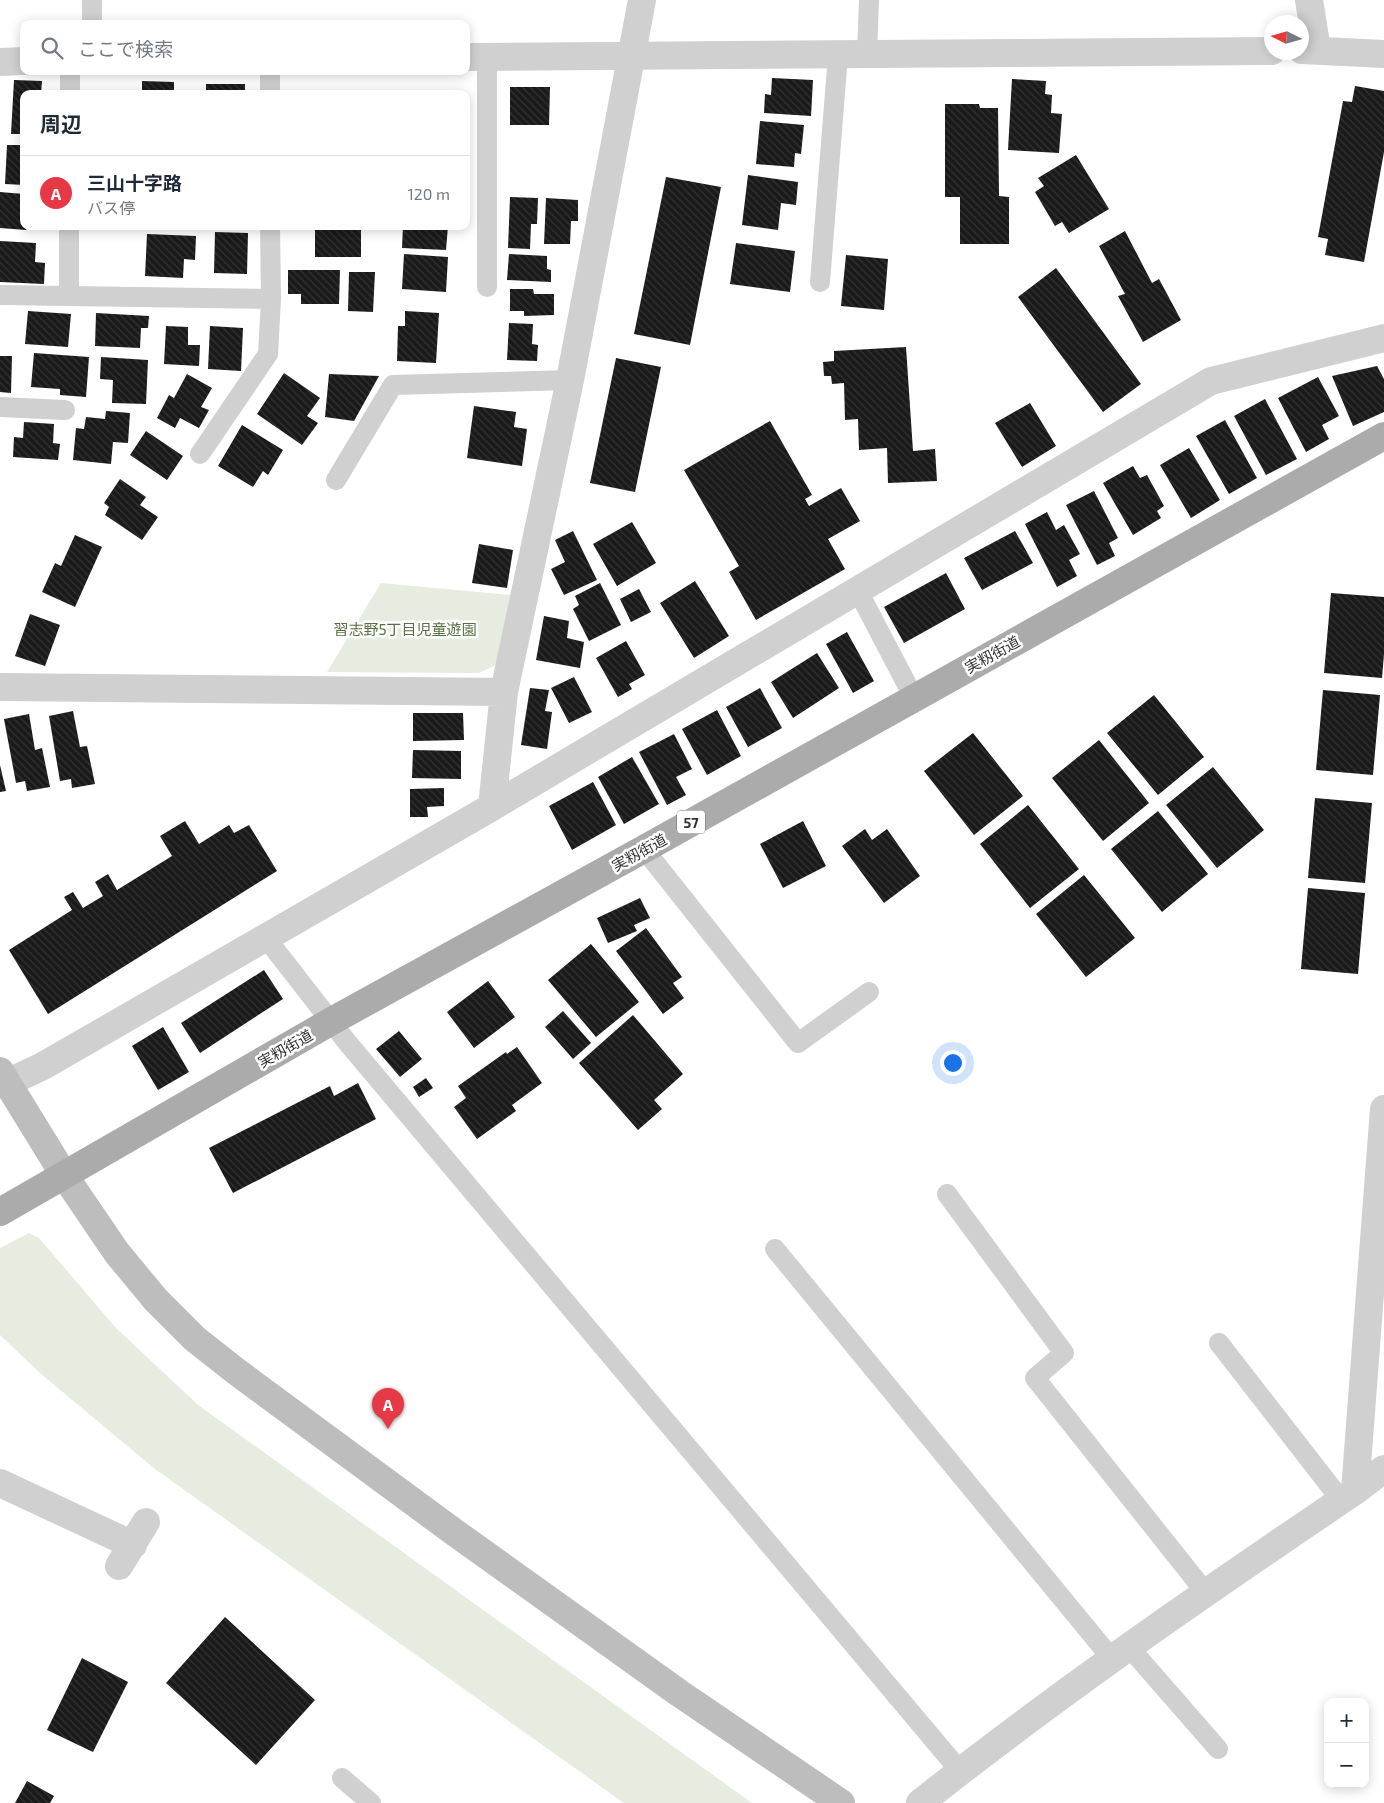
<!DOCTYPE html>
<html lang="ja">
<meta charset="utf-8">
<style>
:root{--surface:#fff;--page:#f6f6f7;--text:#1f2937;--muted:#747a83;--line:#e0e1e3;--accent:#e63946}
body{margin:0;font-family:"Exo 2","Noto Sans JP",sans-serif;background:var(--page);color:var(--text)}
.controls{position:absolute;right:15px;bottom:15px;display:grid;overflow:hidden;border-radius:10px;box-shadow:0 2px 12px #0003}
.controls button{width:45px;height:45px;display:grid;place-items:center;padding:0;border:0;border-bottom:1px solid var(--line);background:var(--surface);color:var(--text);font:25px sans-serif}
.compass{position:absolute;left:1264px;top:15px;width:45px;height:45px;border-radius:50%;background:var(--surface);box-shadow:0 2px 12px #0003;rotate:275deg}
.you{position:absolute;left:952px;top:1062px;width:18px;height:18px;margin:-12px;border:4px solid #fff;border-radius:50%;background:#1a73e8;box-shadow:0 0 0 8px #1a73e833}
.badge{display:grid;place-items:center;width:32px;height:32px;border-radius:50%;background:var(--accent);color:#fff;font-size:16px;font-weight:700}
.pin{position:absolute;translate:-50% -41px;filter:drop-shadow(0 1px 2px #0008)}
.pin::after{content:'';position:absolute;top:26px;width:18px;height:15px;background:inherit;clip-path:polygon(0 0,100% 0,50% 100%)}
.list{margin:0;padding:0;list-style:none}
h2{display:flex;justify-content:space-between;align-items:center;height:65px;margin:0;padding:0 20px;font-size:21px}
h2 small{font-size:16px;font-weight:400;color:var(--muted)}
.list li{display:grid;grid-template-columns:32px 1fr auto;gap:15px;align-items:center;box-sizing:border-box;height:75px;padding:0 20px;border-top:1px solid var(--line)}
.list b{display:block;font-size:19px;white-space:nowrap}
.list p{margin:0;font-size:16px;white-space:nowrap;color:var(--muted)}
.list em{font-size:16px;font-style:normal;color:var(--muted)}
.icon{flex:none;width:28px;height:28px;fill:none;stroke:currentColor;stroke-width:2;stroke-linecap:round;stroke-linejoin:round}
.map{position:relative;flex:none;width:1384px;height:1803px;overflow:hidden}
.search{position:absolute;background:var(--surface);box-shadow:0 2px 12px #0003;left:20px;top:20px;width:450px;height:55px;display:flex;align-items:center;gap:12px;box-sizing:border-box;padding:0 18px;border-radius:10px;color:var(--muted);font-size:19px}
.panel{position:absolute;background:var(--surface);box-shadow:0 2px 12px #0003;left:20px;top:90px;width:450px;height:140px;border-radius:10px}
.map>svg:first-child{display:block}
</style>
<div class="map">
<svg width="1384" height="1803" viewBox="0 0 1384 1803">
<defs>
<pattern id="building-back-hatch" width="6" height="6" patternUnits="userSpaceOnUse" patternTransform="scale(1.25)"><rect width="6" height="6" fill="#1a1a1a"/><path d="M-1 5l2 2M0 0l6 6M5-1l2 2" fill="none" stroke="#333"/></pattern>
</defs>
<rect width="100%" height="100%" fill="#fff"/>
<!-- park -->
<path fill="#e6ecdf" d="M381,583L511,595L498,664L479,673L327,672Z
M29,1233L39,1238L115,1327L198,1405L752,1803H624L155,1469L40,1373L0,1335V1248Z"/>
<!-- building -->
<path fill="url(#building-back-hatch)" d="M772,78L813,80L811,116L764,113L765,94L771,95Z
M1012,79L1046,81L1045,94L1052,95L1051,113L1062,114L1059,153L1008,150Z
M14,80L42,81L41,94H24V134H11Z
M142,81L174,82V94H142Z
M206,84H245V94H206Z
M1355,86L1384,91V152L1364,262L1325,255L1328,239L1318,237L1343,101L1352,102Z
M510,87H550L549,125H510Z
M406,90L451,91L450,94H406Z
M351,91L379,92V94H351Z
M945,104H979L980,108H998L999,196L1009,197V244H960V197H945Z
M760,121L804,125L801,154L795,153L794,167L756,164Z
M7,145H24V185L5,184Z
M1076,155L1109,209L1069,233L1062,222L1055,226L1035,192L1044,186L1038,178Z
M748,175L798,182L796,205L781,203L778,230L742,225Z
M666,177L721,187L690,345L634,334Z
M0,192L24,194V226H27L26,230L0,228Z
M510,197L538,198L537,224H531L530,249L508,248Z
M546,198L578,200V221H571L570,244H544Z
M315,226H361V257H315Z
M403,226H448L446,250L402,248Z
M1125,231L1152,283L1159,279L1181,320L1143,342L1118,296L1125,294L1099,246Z
M215,232L248,233L247,274L214,273Z
M147,234L196,236L195,260L184,259L183,278L145,276Z
M0,241L36,243L35,262L45,263L44,284L0,282Z
M736,243L795,251L790,292L730,284Z
M404,254L448,257L446,292L402,289Z
M509,254L547,256V269L551,270V282L507,280Z
M846,255L888,259L884,310L841,306Z
M1056,268L1141,384L1103,412L1018,297Z
M288,270H340L339,304H301V294H288Z
M349,272H375L373,312L348,311Z
M510,289H533L534,294H554V315L524,316V311H510Z
M28,311L71,314L68,347L25,344Z
M405,311L439,313L436,363L397,361L398,326H405Z
M96,313L149,316L148,328H141L140,348L95,346Z
M509,323L533,324L532,344L538,345L537,361L507,360Z
M166,326L188,327V345H200L199,366L164,364Z
M210,326L243,328L241,371L208,369Z
M906,347L913,451L935,449L937,481L888,483L887,448L859,450L858,419L845,420L844,383L832,384L831,376H824L823,362L834,361V351Z
M34,353L89,357L86,397L60,395V389L31,387Z
M0,356H12L11,393L0,392Z
M101,357L148,360L146,404L112,403L113,380L100,379Z
M616,358L661,367L635,492L590,483Z
M1377,366L1384,379V412L1353,426L1332,376Z
M284,373L320,398L307,416L318,423L302,445L257,414Z
M187,374L212,388L201,407L209,410L199,428L180,418L175,428L157,418L169,395L174,398Z
M329,374L379,376L354,421L325,417Z
M1318,377L1339,416L1322,425L1329,439L1306,452L1278,398Z
M1265,399L1297,459L1266,475L1234,416Z
M1030,403L1056,446L1022,467L995,423Z
M474,406L516,412L514,427L527,429L522,466L467,458Z
M106,411L130,413L128,443L113,442L111,464L73,460L76,428L84,429L86,417L105,419Z
M1225,420L1257,478L1229,494L1196,436Z
M770,421L812,495L805,499L809,506L841,488L860,521L828,539L845,569L756,620L729,572L739,566L684,470Z
M24,422L54,424L53,443L60,444L58,460L13,457L14,437L23,438Z
M242,425L283,450L268,475L263,471L253,487L218,466Z
M146,431L183,456L167,480L130,455Z
M1189,448L1220,500L1191,518L1160,465Z
M1133,466L1140,478L1147,475L1164,506L1157,511L1161,518L1133,535L1103,483Z
M120,479L146,497L140,505L158,517L142,540L105,515L109,507L104,503Z
M1094,491L1118,538L1109,543L1115,556L1097,565L1066,505Z
M1047,512L1056,530L1064,525L1080,554L1069,560L1077,576L1057,587L1025,524Z
M632,522L656,563L617,586L593,544Z
M573,531L597,580L564,595L551,569L565,562L555,540Z
M1015,531L1033,563L982,590L964,558Z
M75,535L102,547L75,607L42,592L55,563L61,566Z
M479,544L513,550L507,588L472,583Z
M946,573L965,609L904,643L884,607Z
M695,581L729,636L694,658L660,603Z
M600,583L621,625L589,641L573,609L579,605L575,596Z
M639,589L651,612L631,622L620,599Z
M1331,593L1384,597V654L1382,678L1324,673Z
M30,614L60,625L45,666L15,656Z
M544,616L569,621L567,638L584,642L580,668L536,660Z
M847,632L874,681L853,693L826,644Z
M626,641L645,675L629,684L632,689L618,697L596,658Z
M817,653L839,688L793,718L771,682Z
M574,677L592,712L569,723L551,688Z
M530,688L549,690L545,711L552,712L547,749L521,745Z
M760,688L782,728L748,747L726,707Z
M1323,690L1380,695L1373,775L1316,770Z
M1154,695L1204,757L1158,795L1107,733Z
M717,710L741,756L707,775L682,729Z
M73,711L80,747L87,746L95,784L72,788L71,779L60,781L49,716Z
M413,713H463L464,740L413,741Z
M29,714L35,750L42,748L50,787L27,791L25,781L16,783L4,719Z
M973,733L1023,796L974,835L924,771Z
M674,734L692,769L676,777L686,795L667,805L639,752Z
M1099,740L1149,803L1103,841L1052,778Z
M413,750L461,751V779L412,778Z
M632,757L659,804L624,824L598,777Z
M0,765L6,791L0,792Z
M1213,767L1264,830L1217,868L1166,805Z
M593,782L616,825L572,850L549,806Z
M444,788V806L427,807L428,817H410V789Z
M1315,798L1372,803L1365,883L1308,878Z
M1028,805L1079,869L1030,908L980,844Z
M1158,811L1208,874L1162,912L1111,849Z
M185,821L199,844L229,825L234,833L249,825L277,871L48,1014L9,950L72,910L64,897L73,892L83,908L103,896L95,882L108,874L117,890L172,856L160,836Z
M803,821L826,866L783,888L760,844Z
M865,829L872,840L887,829L920,876L884,903L842,846Z
M1084,875L1135,938L1086,977L1036,914Z
M1308,888L1365,893L1358,974L1301,969Z
M640,898L650,918L634,925L637,931L608,943L597,918Z
M646,928L682,977L673,983L684,998L663,1014L616,951Z
M591,944L639,1002L596,1037L548,980Z
M264,970L283,999L200,1053L181,1023Z
M488,981L515,1017L474,1048L447,1012Z
M563,1011L591,1043L573,1059L545,1027Z
M633,1015L683,1074L654,1100L662,1109L638,1130L579,1063Z
M163,1027L189,1072L158,1090L132,1046Z
M399,1031L422,1059L400,1077L376,1049Z
M517,1047L542,1083L512,1105L516,1111L477,1139L454,1107L466,1098L458,1086L506,1052L507,1054Z
M426,1078L433,1088L419,1097L413,1087Z
M358,1083L376,1119L233,1193L209,1148L330,1086L334,1096Z
M225,1617L315,1700L256,1765L166,1683Z
M82,1658L128,1682L93,1752L47,1730Z
M27,1781L54,1796L50,1803H15Z"/>
<g fill="none" stroke-linecap="round" stroke-linejoin="round">
<!-- lane -->
<path stroke="#d0d0d0" stroke-width="20" d="M92,0V24
M867,54L869,0
M487,57V287
M270,71V94
M70,94V71
M820,282L838,55
M0,295L271,299
M69,296V226
M0,407L65,410
M200,454L268,354L271,299L270,226
M336,480L393,385L570,380
M857,589L914,698
M644,849L798,1043L869,992
M266,938L347,1042L960,1771
M947,1194L1064,1353L1035,1378L1206,1593
M775,1249L1112,1659
M1219,1343L1341,1500
M1129,1647L1218,1749
M342,1778L371,1803"/>
<!-- street -->
<path stroke="#d0d0d0" stroke-width="28" d="M1309,0L1317,50
M1302,50L1384,54
M466,57L1272,51
M0,62L24,61
M0,687L504,692
M492,807L504,692L570,380L642,0
M7,1083L43,1066L492,807L1211,381L1384,338
M0,1483L133,1545
M1355,1491L1384,1109
M119,1566L146,1522
M920,1803C1060,1692 1207,1591 1355,1491L1384,1469"/>
<!-- secondary -->
<path stroke="#bdbdbd" stroke-width="28" d="M0,1071L64,1175L117,1253L156,1300L195,1339L237,1372L454,1532L679,1693L841,1803"/>
<!-- primary -->
<path stroke="#ababab" stroke-width="28" d="M0,1212L330,1022L644,849L1384,436"/>
</g>
<g text-anchor="middle" dominant-baseline="central" stroke-width="5" stroke-linejoin="round" paint-order="stroke">
<!-- shield labels -->
<rect fill="#fff" stroke="#707070" stroke-width="1" x="677" y="810.5" width="28" height="23" rx="4"/>
<g font-size="14" font-weight="bold" fill="#333">
<text x="691" y="822">57</text>
</g>
<!-- park labels -->
<g font-size="15" fill="#56703f" stroke="#fff">
<text x="405" y="629">習志野5丁目児童遊園</text>
</g>
<!-- street labels -->
<g font-size="15" fill="#333" stroke="#fff">
<text transform="translate(992 654) rotate(-29)">実籾街道</text>
<text transform="translate(639 852) rotate(-29)">実籾街道</text>
<text transform="translate(285 1048) rotate(-30)">実籾街道</text>
</g>
</g>
</svg>
<div class="controls">
<button>+</button>
<button>−</button>
</div>
<svg class="compass" viewBox="-18 -18 36 36"><path d="M0-13l5 13h-10z" fill="#e53935"/><path d="M0 13l5-13h-10z" fill="#747a83"/></svg>
<div class="you"></div>
<div class="pin badge" style="left:388px;top:1429px">A</div>
<div class="search"><svg class="icon" aria-label="search" viewBox="0 0 24 24"><circle cx="10" cy="10" r="6"/><path d="M15 15l6 6"/></svg>ここで検索</div>
<section class="panel">
<h2>周辺<small></small></h2>
<ul class="list">
<li><span class="badge">A</span><div><b>三山十字路</b><p>バス停</p></div><em>120 m</em></li>
</ul>
</section>
</div>
